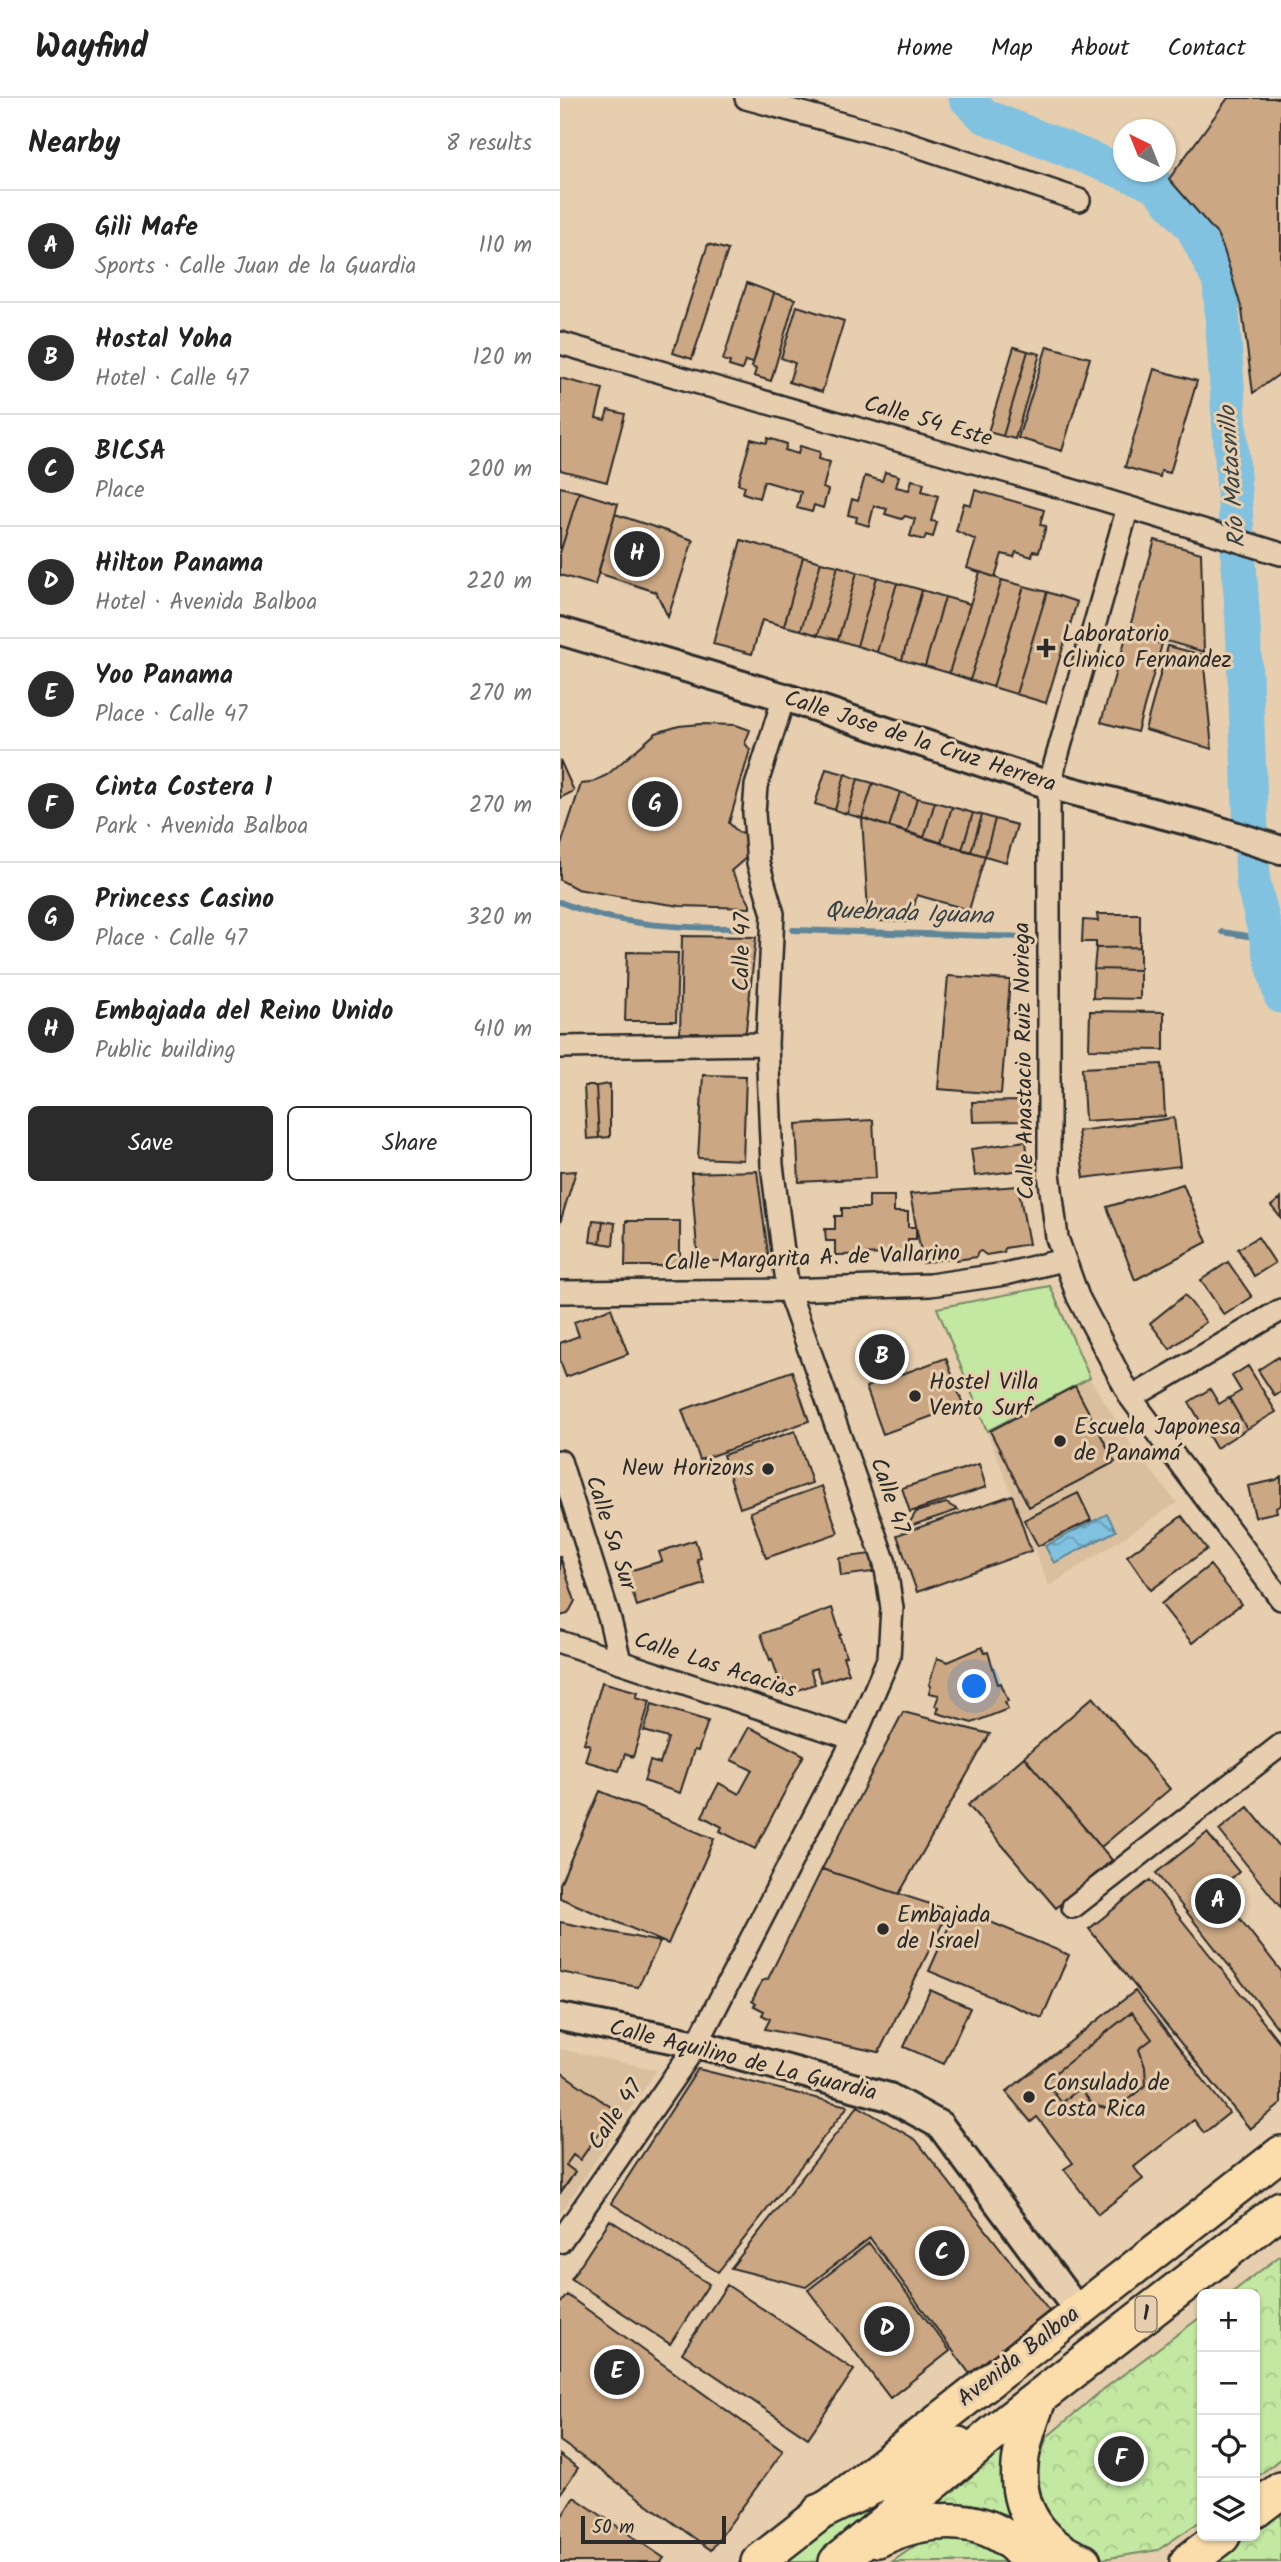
<!DOCTYPE html>
<meta charset="utf-8">
<style>
:root{--surface:#fff;--page:#f2f2f2;--text:#222;--muted:#767676;--line:#e0e0e0;--accent:#2b2b2b}
body{margin:0;font-family:Kalam,sans-serif;background:var(--page);color:var(--text)}
.controls{position:absolute;right:21px;bottom:21px;display:grid;overflow:hidden;border-radius:10px;box-shadow:0 2px 5px #0004}
.controls button{width:63px;height:63px;display:grid;place-items:center;padding:0;border:0;border-bottom:2px solid var(--line);background:var(--surface);color:var(--text);font:35px sans-serif}
.compass{position:absolute;left:553px;top:21px;width:63px;height:63px;border-radius:50%;background:var(--surface);box-shadow:0 2px 5px #0004;rotate:317deg}
.scale{position:absolute;left:21px;bottom:18px;width:145px;box-sizing:border-box;padding-left:7px;border:4px solid #2b2b2b;border-top:0;font-size:19px;line-height:24px;white-space:nowrap;color:#2b2b2b;-webkit-text-stroke:5px #e6ceae;paint-order:stroke}
.you{position:absolute;left:415px;top:1589px;width:24px;height:24px;margin:-18px;border:5px solid #fff;border-radius:50%;background:#1a73e8;box-shadow:0 0 0 10px #1a73e833}
.badge{display:grid;place-items:center;width:46px;height:46px;border-radius:50%;background:var(--accent);color:#fff;font-size:23px;font-weight:700}
.pin{position:absolute;translate:-50% -50%;border:4px solid #fff;box-shadow:0 2px 7px #0006}
.list{margin:0;padding:0;list-style:none}
h2{display:flex;justify-content:space-between;align-items:center;height:91px;margin:0;padding:0 28px;font-size:30px}
h2 small{font-size:23px;font-weight:400;color:var(--muted)}
.list li{display:grid;grid-template-columns:46px 1fr auto;gap:21px;align-items:center;box-sizing:border-box;height:112px;padding:0 28px;border-top:2px solid var(--line)}
.list b{display:block;font-size:26px;white-space:nowrap}
.list p{margin:0;font-size:23px;white-space:nowrap;color:var(--muted)}
.list em{font-size:23px;font-style:normal;color:var(--muted)}
.actions{display:flex;gap:14px;padding:21px 28px}
.actions a{flex:1;padding:16px 0;border:2px solid var(--accent);border-radius:10px;text-align:center;font-size:24px;color:var(--accent)}
.actions .main{background:var(--accent);color:#fff}
.icon{flex:none;width:38px;height:38px;fill:none;stroke:currentColor;stroke-width:2;stroke-linecap:round;stroke-linejoin:round}
.map{position:relative;flex:none;width:721px;height:2464px;overflow:hidden}
header{display:flex;align-items:center;gap:42px;box-sizing:border-box;height:98px;padding:0 35px;background:var(--surface);border-bottom:2px solid var(--line)}
header strong{font-size:33px}
nav{display:flex;gap:38px;margin-inline-start:auto;font-size:24px}
main{display:flex}
aside{flex:1;background:var(--surface)}
.map>svg:first-child{display:block}
</style>
<header>
<strong>Wayfind</strong>
<nav><a>Home</a><a>Map</a><a>About</a><a>Contact</a></nav>
</header>
<main>
<aside>
<h2>Nearby<small>8 results</small></h2>
<ul class="list">
<li><span class="badge">A</span><div><b>Gili Mafe</b><p>Sports · Calle Juan de la Guardia</p></div><em>110 m</em></li>
<li><span class="badge">B</span><div><b>Hostal Yoha</b><p>Hotel · Calle 47</p></div><em>120 m</em></li>
<li><span class="badge">C</span><div><b>BICSA</b><p>Place</p></div><em>200 m</em></li>
<li><span class="badge">D</span><div><b>Hilton Panama</b><p>Hotel · Avenida Balboa</p></div><em>220 m</em></li>
<li><span class="badge">E</span><div><b>Yoo Panama</b><p>Place · Calle 47</p></div><em>270 m</em></li>
<li><span class="badge">F</span><div><b>Cinta Costera 1</b><p>Park · Avenida Balboa</p></div><em>270 m</em></li>
<li><span class="badge">G</span><div><b>Princess Casino</b><p>Place · Calle 47</p></div><em>320 m</em></li>
<li><span class="badge">H</span><div><b>Embajada del Reino Unido</b><p>Public building</p></div><em>410 m</em></li>
</ul>
<div class="actions"><a class="main">Save</a><a>Share</a></div>
</aside>
<div class="map">
<svg width="721" height="2464" viewBox="0 0 721 2464">
<defs>
<pattern id="forest-crowns" width="20" height="18" patternUnits="userSpaceOnUse" patternTransform="scale(1.75)"><rect width="20" height="18" fill="#c3e8a2"/><path d="M2 6a3 3 0 1 1 6 0M12 15a3 3 0 1 1 6 0" fill="none" stroke="#a8c78c"/></pattern>
<pattern id="water-waves" width="16" height="10" patternUnits="userSpaceOnUse" patternTransform="scale(1.75)"><rect width="16" height="10" fill="#81c2e1"/><path d="M0 5q4-4 8 0t8 0" fill="none" stroke="#6a9eb7"/></pattern>
</defs>
<rect width="100%" height="100%" fill="#e6ceae"/>
<filter id="ink" filterUnits="userSpaceOnUse"><feTurbulence type="fractalNoise" baseFrequency=".0143" numOctaves="2"/><feDisplacementMap in="SourceGraphic" scale="14" xChannelSelector="R" yChannelSelector="G"/><feConvolveMatrix kernelMatrix="1 2 1 2 8 2 1 2 1" color-interpolation-filters="sRGB"/></filter>
<g filter="url(#ink)">
<!-- built -->
<path fill="#dabf9f" d="M490,1188L530,1281L576,1354L617,1405L489,1488L377,1210Z
M0,1951L97,1972L0,2116Z"/>
<!-- green -->
<path fill="#c3e8a2" stroke="#778a66" stroke-width="2" d="M490,1188L530,1280L427,1333L377,1210Z"/>
<!-- forest -->
<path fill="url(#forest-crowns)" stroke="#778a66" stroke-width="2" d="M721,2157V2360L695,2381V2196H670Z
M642,2218V2422L598,2452L537,2462L493,2433L472,2383L487,2339L541,2293Z
M468,2315C461,2332 440,2375 442,2392C444,2421 469,2444 488,2464H480L475,2458L337,2426Z
M404,2350L258,2464H209Z
M719,2411L721,2414V2464H657L687,2438H695V2432Z
M380,2438L428,2444L450,2464H332L366,2440Z"/>
<!-- water -->
<path fill="url(#water-waves)" stroke="#5f8698" stroke-width="2" d="M547,1416L556,1433L494,1465L485,1448Z"/>
<g fill="none" stroke-linecap="round" stroke-linejoin="round">
<!-- stream -->
<path stroke="#5f8698" stroke-width="6" d="M0,804C60,829 122,830 187,830
M233,832L463,839
M662,834L707,841"/>
<!-- river -->
<path stroke="#81c2e1" stroke-width="35" d="M406,0L424,18L596,87L633,130L660,184L683,526L693,784L721,898"/>
</g>
<!-- building -->
<path fill="#cba783" stroke="#2b2b2b" stroke-width="2" d="M668,0H721V275L693,295L682,212L664,152L657,136L609,81Z
M148,146L168,152L132,261L113,255Z
M187,185L214,195L193,265L185,263L182,272L169,268L170,264L163,262Z
M214,195L235,201L211,283L194,278L196,271L192,269Z
M237,208L284,223L262,294L229,284L235,265L221,260Z
M487,248L530,260L502,353L458,340Z
M454,249L468,253L443,338L428,334Z
M468,253L480,256L455,341L443,338Z
M594,271L637,283L610,375L601,373L600,379L565,369Z
M0,280L43,291L36,320L45,322L48,312L65,316L47,384L0,372Z
M208,340L227,346L225,352L238,356L240,348L260,354L259,361L270,364L263,390L268,392L263,410L254,407L252,414L237,410L241,394L204,383L199,400L183,395L185,388L178,386L191,341L207,345Z
M325,374L339,378L336,389L349,392L352,382L364,385L362,393L378,398L371,423L377,424L373,439L366,437L364,442L350,438L355,421L345,418L342,421L325,416L327,411L314,408L309,428L296,424L297,419L288,417L292,401L298,403L305,378L322,383Z
M0,389L19,394L0,455Z
M415,392L484,412L480,427L486,428L479,454L473,453L472,459L456,454L454,459L442,456L435,479L407,470L416,442L396,433L404,405L411,407Z
M19,394L58,406L35,487L0,477V455Z
M55,416L133,442L108,519L96,494L38,475Z
M181,442L243,459L224,528L202,522L192,556L153,546Z
M595,442L641,455L644,554L569,532Z
M243,459L261,464L241,532L224,528Z
M261,464L278,468L258,537L241,532Z
M278,468L297,474L278,542L258,537Z
M297,474L317,479L297,548L278,542Z
M420,474L442,482L410,582L389,575Z
M317,479L337,485L317,554L297,548Z
M442,482L464,488L433,589L410,582Z
M337,485L362,492L342,562L317,554Z
M464,488L487,494L456,596L433,589Z
M362,492L385,499L365,568L342,562Z
M487,494L517,504L486,605L456,596Z
M385,499L410,506L389,575L365,568Z
M567,536L602,546L577,634L541,624Z
M608,548L643,557L652,651L585,632Z
M141,626L176,627L190,632L185,645L190,652L169,725L178,734L187,735V759L171,773L190,806V810L120,808L86,803L17,791L0,782V750L21,686L30,685L47,677L96,635L119,628Z
M0,662L14,693L0,700Z
M266,671L285,676L275,712L255,706Z
M285,676L298,681L287,716L275,712Z
M298,681L313,685L302,720L287,716Z
M313,685L340,694L329,729L302,720Z
M340,694L357,700L347,735L329,729Z
M357,700L375,704L364,740L347,735Z
M375,704L392,709L381,745L364,740Z
M392,709L413,715L402,752L381,745Z
M413,715L422,717L411,754L402,752Z
M422,717L435,721L425,758L411,754Z
M302,720L425,758L409,812L357,797L350,824L319,823L308,813Z
M435,721L457,727L446,764L425,758Z
M537,816H580V849L536,850V844H522L523,822L538,823Z
M122,838L196,839L185,941L120,940Z
M580,849V872L534,871L536,850Z
M67,854L118,855L116,923H65Z
M534,871L580,872V901L533,900Z
M388,878L450,882L441,996L378,991Z
M530,913L604,914V952L529,951Z
M602,966L605,1018L525,1023L522,970Z
M143,977L186,978L183,1062L138,1060Z
M50,986V1039L39,1040L36,988Z
M24,988H36L39,1040L27,1041Z
M462,1003V1023L413,1024L412,1004Z
M614,1020L620,1068L524,1080L518,1033Z
M313,1022L316,1080L239,1084L236,1026Z
M466,1043L469,1071L415,1078L411,1051Z
M16,1073L0,1125V1074Z
M197,1073L209,1163H138L131,1075Z
M623,1086L647,1144L575,1182L547,1109Z
M458,1088L469,1146L445,1150L444,1154L426,1157L421,1153L418,1154L416,1159L397,1162L395,1159L363,1165L350,1096Z
M309,1098H334V1114H348V1129H356V1141H348L349,1156L275,1157V1143H266L265,1131H275V1118H282V1110H309Z
M721,1100V1120L711,1108Z
M33,1122L43,1123L40,1145L30,1144Z
M43,1123L55,1125L53,1147L40,1145Z
M66,1123H120V1168H65Z
M698,1139L715,1165L694,1178L678,1151Z
M668,1164L692,1199L664,1217L641,1182Z
M625,1197L646,1224L610,1251L590,1225Z
M51,1210L68,1256L6,1279L0,1263V1245L19,1238L14,1224Z
M718,1259L721,1263V1294L715,1298L698,1272Z
M386,1260L403,1307L323,1336L306,1289Z
M688,1268L716,1314L687,1331L669,1300L681,1293L672,1278Z
M232,1273L249,1323L140,1362L122,1312Z
M515,1288L555,1364L469,1409L430,1333Z
M650,1291L659,1306L669,1300L687,1331L656,1350L629,1304Z
M235,1333L252,1385L180,1410L163,1357Z
M419,1366L426,1389L350,1414L342,1390Z
M721,1378V1407L716,1410L717,1414L695,1419L688,1388L716,1382Z
M262,1388L278,1435L206,1460L190,1414Z
M518,1395L531,1422L478,1448L464,1422Z
M452,1397L471,1453L357,1494L337,1437Z
M386,1405L398,1412L347,1429L356,1414Z
M622,1418L647,1451L591,1492L567,1458Z
M135,1442L141,1460L137,1461L145,1486L77,1508L66,1474L102,1463L99,1454Z
M311,1456L313,1474L281,1478L279,1460Z
M0,1458L15,1503L8,1516L0,1518Z
M650,1467L681,1506L632,1545L601,1506Z
M272,1510L281,1537H279L286,1558L283,1559L289,1575L261,1584L256,1570L250,1572L255,1586L227,1596L222,1581L219,1582L212,1561L210,1562L201,1536Z
M422,1549L425,1555L428,1554L438,1586L441,1585L448,1603L445,1604L448,1611L412,1625L377,1615L379,1609L375,1608L379,1597L369,1595L371,1588L369,1587L377,1560L388,1564Z
M42,1584L78,1594L76,1599L90,1603L73,1659L65,1656L59,1673L25,1663L30,1647L24,1645Z
M533,1599L610,1691L541,1749L464,1659Z
M92,1606L148,1623L138,1653L134,1652L120,1695L84,1683L90,1663L100,1666L108,1640L84,1633Z
M343,1614L430,1636L339,1796L262,1771Z
M189,1629L244,1657L195,1751L160,1733L162,1729L142,1718L159,1685L179,1696L192,1672L171,1662Z
M464,1659L552,1762L496,1810L408,1707Z
M40,1693L154,1741L108,1846L0,1800V1786Z
M688,1709L721,1750V1810L659,1732Z
M647,1735L679,1774L657,1792L721,1873V1934L596,1775Z
M262,1771L389,1812L319,1954L205,1931L210,1921L202,1917L204,1913L194,1908L196,1906L192,1903L202,1883L208,1881Z
M590,1782L721,1946V2006L690,2031L529,1831Z
M397,1810L509,1857L482,1920L369,1873Z
M0,1824L100,1844L78,1889L0,1874Z
M370,1892L410,1910L384,1966L344,1949Z
M575,1893L669,2015L644,2035L634,2022L574,2069L583,2081L538,2116L504,2071L513,2065L477,2019L471,2024L446,1994Z
M572,1914L592,1941L579,1951L585,1969L586,1987L555,2012L533,2007L520,1990L502,2005L485,1983Z
M138,1971L288,2008L158,2174L51,2105Z
M2,1975L55,2012L20,2062L13,2057L6,2067L15,2074L1,2094L0,1978Z
M298,2008L356,2042L489,2213L410,2276L310,2140L246,2189L171,2170Z
M50,2122L149,2186L110,2246L11,2181Z
M309,2145L390,2253L330,2300L248,2192Z
M167,2187L294,2272L248,2340L122,2255Z
M7,2197L223,2353L151,2452L0,2343V2206Z
M0,2357L18,2370L0,2396Z
M14,2399L104,2460L101,2464H0V2421Z"/>
<g fill="none" stroke-linecap="round" stroke-linejoin="round">
<!-- minor casing -->
<g stroke="#2b2b2b" stroke-width="26">
<path id="minor" d="M186,0L334,40L519,102
M0,245L518,394L721,456
M568,409L489,687V1075L497,1140L518,1199L571,1300L721,1501
M0,949L207,946
M0,1194L228,1192L370,1187L445,1176L503,1162
M571,1300L721,1212
M0,1363L50,1522L60,1563
M0,1544L294,1641
M513,1809L721,1647
M0,2144L137,1946L294,1641L329,1559L332,1510L325,1465L228,1192L212,1067L207,946L213,816L198,765L194,715L196,688L224,599"/>
</g>
<!-- tertiary casing -->
<g stroke="#2b2b2b" stroke-width="32">
<path id="tertiary" d="M0,533L224,599L489,687L642,727L721,752
M0,1919L137,1946L329,1999L380,2027L518,2213"/>
</g>
<!-- primary casing -->
<g stroke="#2b2b2b" stroke-width="38">
<path id="primary" d="M198,2464L721,2055"/>
</g>
<!-- trunk casing -->
<g stroke="#2b2b2b" stroke-width="40">
<path id="trunk" d="M479,2299C463,2342 446,2388 476,2429C489,2446 503,2457 523,2464
M695,2412L721,2392
M260,2414L398,2347
M318,2441C368,2417 434,2412 469,2464
M277,2464L451,2321L721,2111
M628,2464L662,2438"/>
</g>
<!-- minor -->
<use href="#minor" stroke="#e6ceae" stroke-width="21"/>
<!-- tertiary -->
<use href="#tertiary" stroke="#e6ceae" stroke-width="26"/>
<!-- primary -->
<use href="#primary" stroke="#fbddab" stroke-width="33"/>
<!-- trunk -->
<use href="#trunk" stroke="#fbddab" stroke-width="35"/>
</g>
</g>
<!-- markers -->
<g fill="#2b2b2b" stroke="#e6ceae" stroke-width="2.5">
<path d="M482.5 539.5h7v7h7v7h-7v7h-7v-7h-7v-7h7z"/>
<circle cx="355" cy="1298" r="7"/>
<circle cx="500" cy="1343" r="7"/>
<circle cx="208" cy="1371" r="7"/>
<circle cx="323" cy="1831" r="7"/>
<circle cx="469" cy="1999" r="7"/>
</g>
<g text-anchor="middle" dominant-baseline="central" stroke-width="6" stroke-linejoin="round" paint-order="stroke">
<!-- shield labels -->
<rect fill="#e6ceae" stroke="#635c52" stroke-width="2" x="575.5" y="2198.5" width="21" height="35" rx="5"/>
<g font-size="21" font-weight="bold" fill="#2b2b2b">
<text x="586" y="2216">1</text>
</g>
<!-- street labels -->
<g font-size="23" fill="#2b2b2b" stroke="#e6ceae">
<text transform="translate(368 324) rotate(16)">Calle 54 Este</text>
<text transform="translate(360 644) rotate(18)">Calle Jose de la Cruz Herrera</text>
<text transform="translate(183 854) rotate(-89)">Calle 47</text>
<text transform="translate(465 963) rotate(-91)">Calle Anastacio Ruiz Noriega</text>
<text transform="translate(252 1161) rotate(-2)">Calle Margarita A. de Vallarino</text>
<text transform="translate(329 1398) rotate(71)">Calle 47</text>
<text transform="translate(50 1435) rotate(72)">Calle 5a Sur</text>
<text transform="translate(155 1568) rotate(18)">Calle Las Acacias</text>
<text transform="translate(183 1963) rotate(14)">Calle Aquilino de La Guardia</text>
<text transform="translate(56 2017) rotate(-56)">Calle 47</text>
<text transform="translate(459 2259) rotate(-38)">Avenida Balboa</text>
</g>
<!-- poi labels -->
<g font-size="23" fill="#2b2b2b" stroke="#e6ceae" text-anchor="start">
<text x="502" y="537">Laboratorio<tspan x="502" dy="26">Clinico Fernandez</tspan></text>
<text x="369" y="1285">Hostel Villa<tspan x="369" dy="26">Vento Surf</tspan></text>
<text x="514" y="1330">Escuela Japonesa<tspan x="514" dy="26">de Panamá</tspan></text>
<text x="194" y="1371" text-anchor="end">New Horizons</text>
<text x="337" y="1818">Embajada<tspan x="337" dy="26">de Israel</tspan></text>
<text x="483" y="1986">Consulado de<tspan x="483" dy="26">Costa Rica</tspan></text>
</g>
<!-- water labels -->
<g font-size="24" font-style="italic" fill="#384246" stroke="#e6ceae">
<text transform="translate(673 379) rotate(-94)">Río Matasnillo</text>
<text transform="translate(349 816) rotate(2)">Quebrada Iguana</text>
</g>
</g>
</svg>
<div class="controls">
<button>+</button>
<button>−</button>
<button><svg class="icon" aria-label="locate" viewBox="0 0 24 24"><circle cx="12" cy="12" r="6"/><path d="M12 2v4M12 18v4M2 12h4M18 12h4"/></svg></button>
<button><svg class="icon" aria-label="layers" viewBox="0 0 24 24"><path d="M12 4l9 5-9 5-9-5zM3 14l9 5 9-5"/></svg></button>
</div>
<svg class="compass" viewBox="-18 -18 36 36"><path d="M0-13l5 13h-10z" fill="#e53935"/><path d="M0 13l5-13h-10z" fill="#767676"/></svg>
<div class="scale">50 m</div>
<div class="you"></div>
<div class="pin badge" style="left:658px;top:1803px">A</div>
<div class="pin badge" style="left:322px;top:1259px">B</div>
<div class="pin badge" style="left:382px;top:2155px">C</div>
<div class="pin badge" style="left:327px;top:2231px">D</div>
<div class="pin badge" style="left:57px;top:2274px">E</div>
<div class="pin badge" style="left:561px;top:2361px">F</div>
<div class="pin badge" style="left:95px;top:706px">G</div>
<div class="pin badge" style="left:77px;top:456px">H</div>
</div>
</main>
